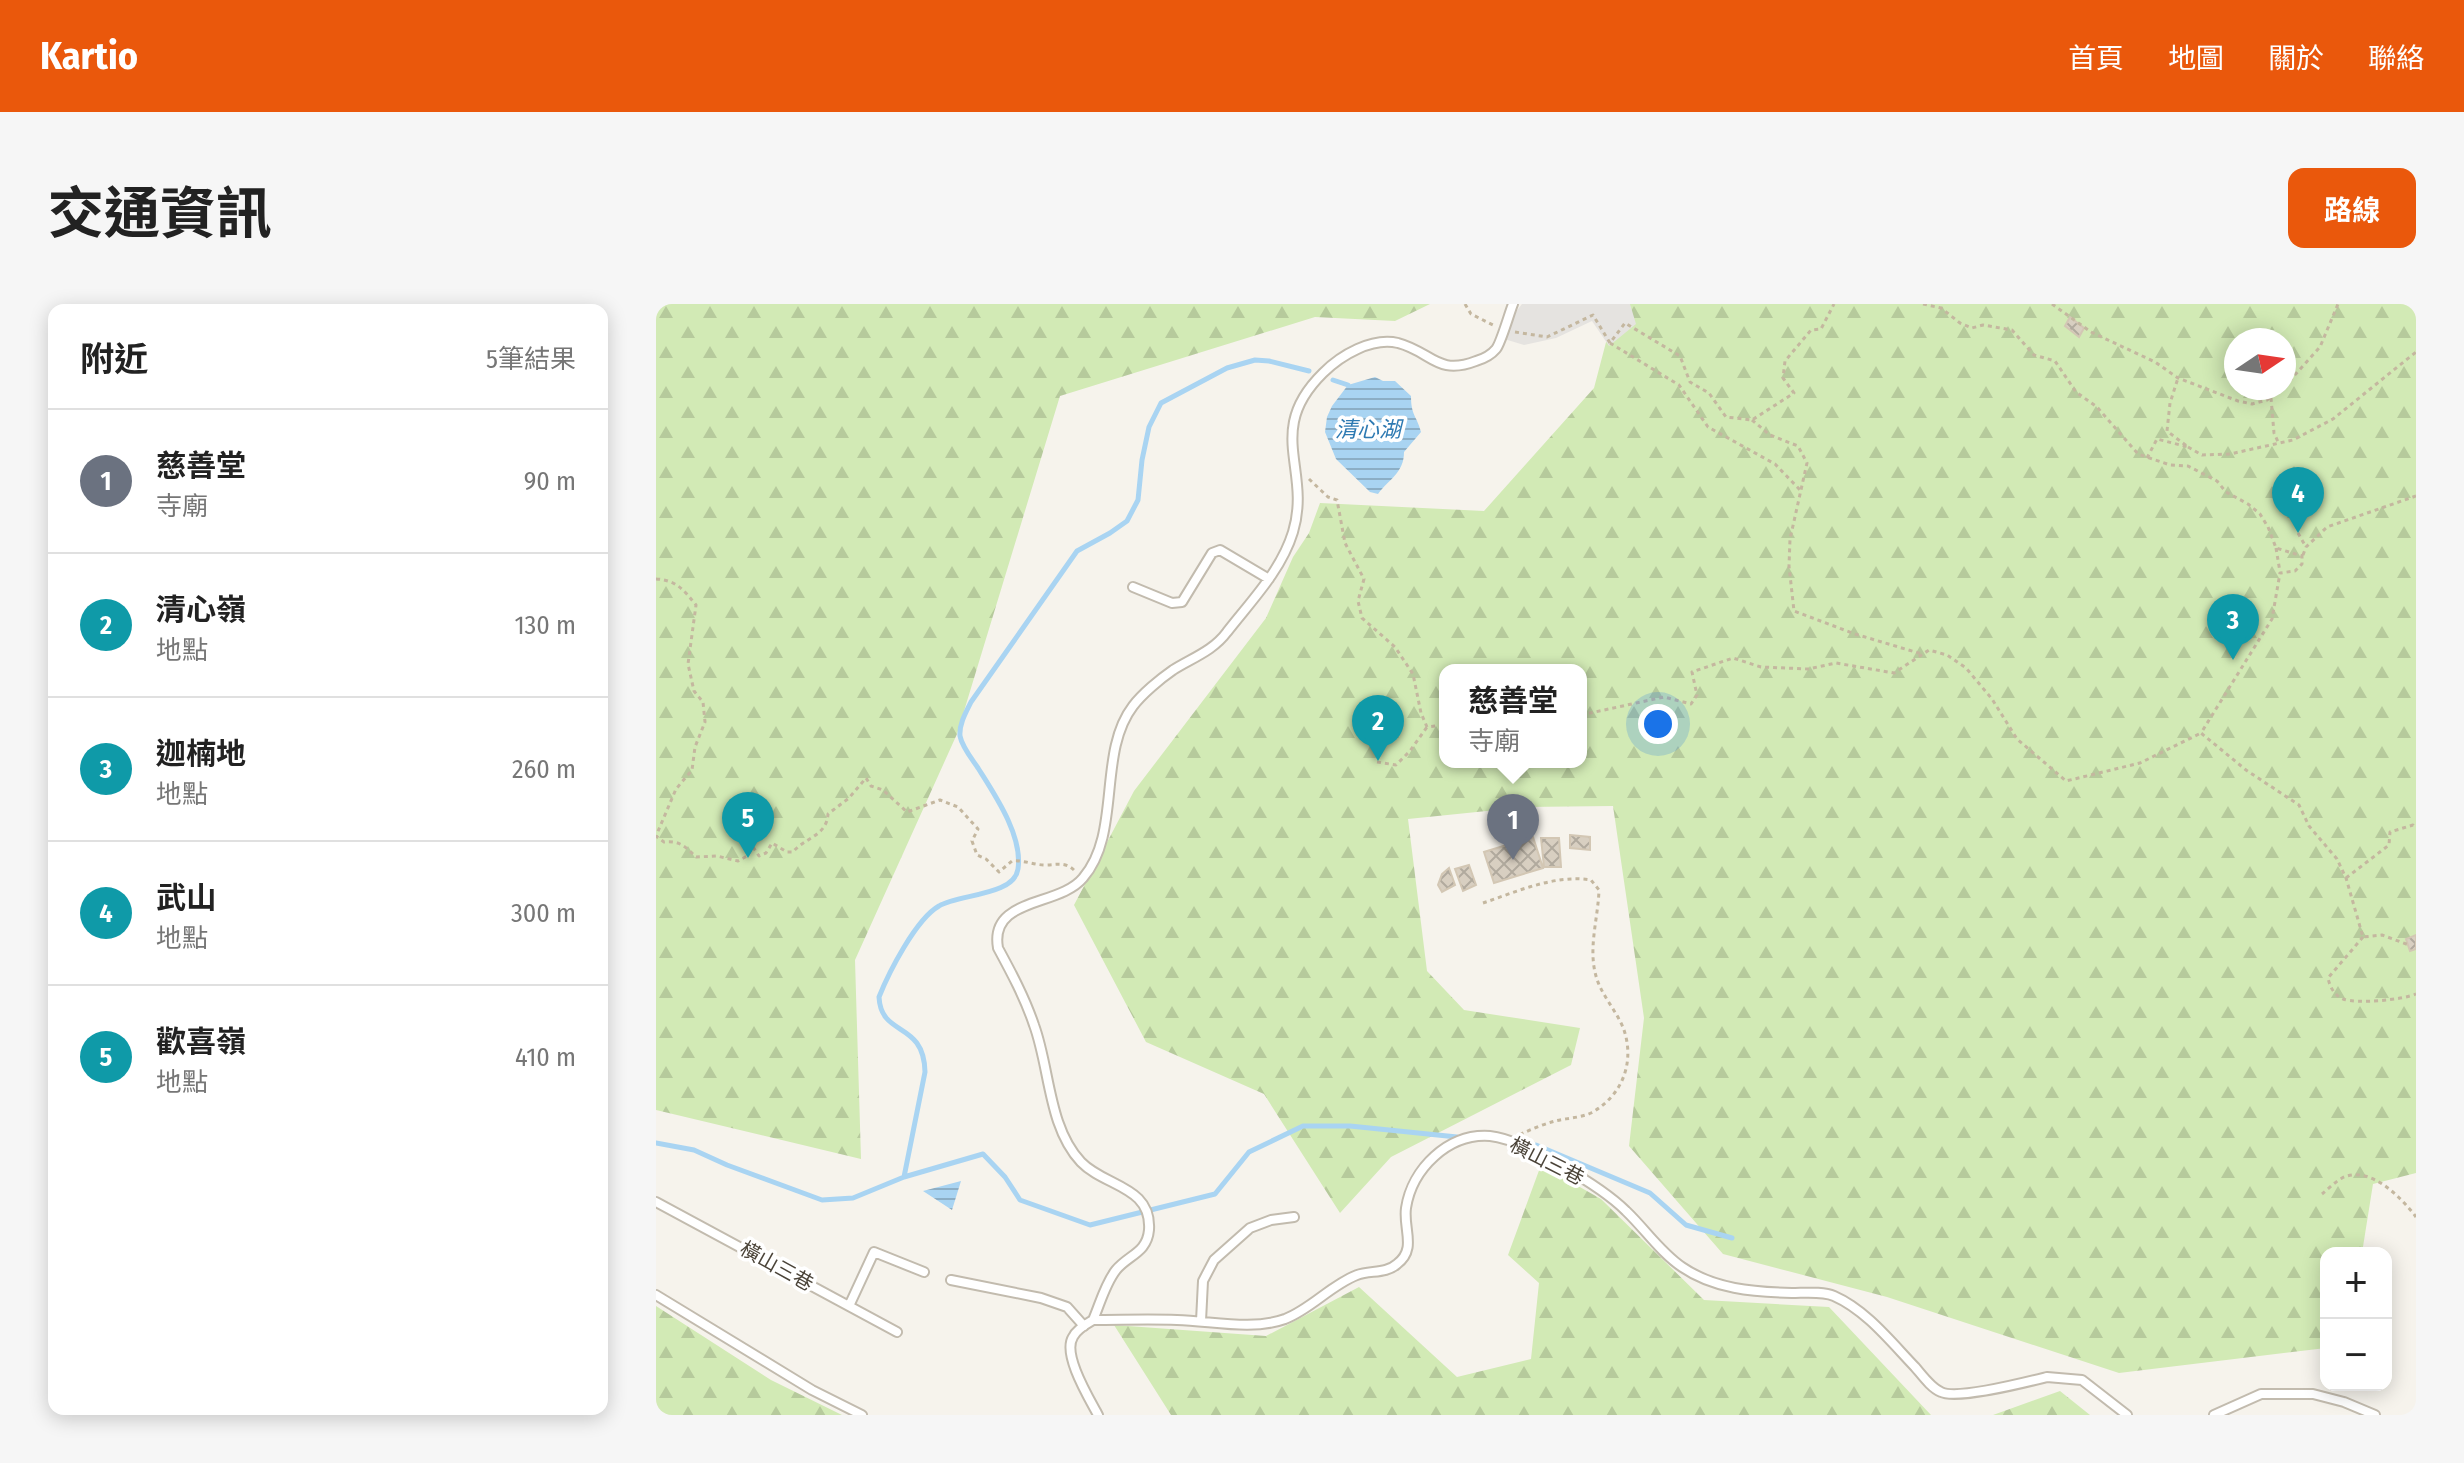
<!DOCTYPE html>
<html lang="zh-TW">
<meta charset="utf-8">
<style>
:root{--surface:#fff;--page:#f6f6f6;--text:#222;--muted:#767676;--line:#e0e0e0;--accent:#ea580c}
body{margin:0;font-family:"Fira Sans Condensed","Noto Sans TC",sans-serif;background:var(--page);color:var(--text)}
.controls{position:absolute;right:24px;bottom:24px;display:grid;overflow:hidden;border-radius:16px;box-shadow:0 4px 20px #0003}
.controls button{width:72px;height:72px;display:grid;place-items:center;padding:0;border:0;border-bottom:2px solid var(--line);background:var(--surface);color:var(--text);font:40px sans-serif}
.compass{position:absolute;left:1568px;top:24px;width:72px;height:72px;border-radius:50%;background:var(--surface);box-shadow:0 4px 20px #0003;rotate:77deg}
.you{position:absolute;left:1002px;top:420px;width:28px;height:28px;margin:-20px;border:6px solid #fff;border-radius:50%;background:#1a73e8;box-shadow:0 0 0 12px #1a73e833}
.badge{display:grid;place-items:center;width:52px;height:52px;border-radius:50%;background:var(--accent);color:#fff;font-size:26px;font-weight:700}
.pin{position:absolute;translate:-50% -66px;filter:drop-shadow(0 2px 4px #0008)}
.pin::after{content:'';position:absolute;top:42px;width:28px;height:24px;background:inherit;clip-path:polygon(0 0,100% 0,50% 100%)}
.popup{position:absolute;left:783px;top:360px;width:148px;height:104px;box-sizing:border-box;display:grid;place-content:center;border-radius:16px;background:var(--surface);filter:drop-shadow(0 2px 6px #0005);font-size:26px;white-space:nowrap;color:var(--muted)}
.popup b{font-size:30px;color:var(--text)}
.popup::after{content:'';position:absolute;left:50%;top:100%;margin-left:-16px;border:16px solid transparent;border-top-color:var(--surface)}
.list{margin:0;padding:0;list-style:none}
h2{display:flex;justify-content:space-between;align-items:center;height:104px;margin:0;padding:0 32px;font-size:34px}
h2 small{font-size:26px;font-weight:400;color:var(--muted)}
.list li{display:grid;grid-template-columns:52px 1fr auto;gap:24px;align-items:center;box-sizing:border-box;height:144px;padding:0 32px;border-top:2px solid var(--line)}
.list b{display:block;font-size:30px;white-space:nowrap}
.list p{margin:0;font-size:26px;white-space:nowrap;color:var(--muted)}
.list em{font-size:26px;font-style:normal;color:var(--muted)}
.map{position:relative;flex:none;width:1760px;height:1111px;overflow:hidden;border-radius:16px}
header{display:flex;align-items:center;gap:48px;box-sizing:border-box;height:112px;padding:0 40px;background:var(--accent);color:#fff}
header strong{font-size:38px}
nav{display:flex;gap:44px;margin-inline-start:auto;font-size:28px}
.intro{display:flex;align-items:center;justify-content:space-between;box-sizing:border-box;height:192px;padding:0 48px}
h1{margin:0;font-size:56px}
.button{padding:20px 36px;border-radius:16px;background:var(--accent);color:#fff;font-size:28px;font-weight:700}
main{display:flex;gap:48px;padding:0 48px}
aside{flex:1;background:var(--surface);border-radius:16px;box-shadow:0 4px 20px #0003}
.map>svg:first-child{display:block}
</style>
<header>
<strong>Kartio</strong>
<nav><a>首頁</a><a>地圖</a><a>關於</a><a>聯絡</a></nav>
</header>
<div class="intro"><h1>交通資訊</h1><a class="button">路線</a></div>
<main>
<aside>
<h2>附近<small>5筆結果</small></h2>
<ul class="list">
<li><span class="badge" style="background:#6b7280">1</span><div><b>慈善堂</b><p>寺廟</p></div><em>90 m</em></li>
<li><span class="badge" style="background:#0f9aa8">2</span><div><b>清心嶺</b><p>地點</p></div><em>130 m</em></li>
<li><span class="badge" style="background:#0f9aa8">3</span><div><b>迦楠地</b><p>地點</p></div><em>260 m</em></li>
<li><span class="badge" style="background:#0f9aa8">4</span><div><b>武山</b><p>地點</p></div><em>300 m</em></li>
<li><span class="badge" style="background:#0f9aa8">5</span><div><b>歡喜嶺</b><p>地點</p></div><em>410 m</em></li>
</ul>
</aside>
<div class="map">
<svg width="1760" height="1111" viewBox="0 0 1760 1111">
<defs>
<pattern id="forest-firs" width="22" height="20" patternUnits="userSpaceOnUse" patternTransform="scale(2)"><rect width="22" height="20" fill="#d2eab5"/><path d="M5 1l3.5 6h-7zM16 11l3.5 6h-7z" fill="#b6ca9c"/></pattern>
<pattern id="water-rules" width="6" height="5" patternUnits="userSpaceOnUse" patternTransform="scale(2)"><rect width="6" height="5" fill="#a9d4f2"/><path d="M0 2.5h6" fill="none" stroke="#8caec5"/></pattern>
<pattern id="building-cross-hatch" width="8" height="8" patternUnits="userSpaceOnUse" patternTransform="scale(2)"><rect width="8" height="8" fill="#d8cfc1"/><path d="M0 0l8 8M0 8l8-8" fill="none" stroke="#b1aa9e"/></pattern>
</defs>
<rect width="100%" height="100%" fill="#f6f3ec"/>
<!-- forest -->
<path fill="url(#forest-firs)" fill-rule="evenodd" d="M0,0H774L739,17L659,13L404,92L301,430L199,656L205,855L0,806Z
M960,0H1760V869L1717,880L1706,949H1670V1044L1463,1069L1231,993L1067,950L973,842L988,714L957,502L870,503L752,515L771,667L808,706L924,724L915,761L735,853L684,909L608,790L490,738L418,601L478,487L610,314L637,253L653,229L664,199L828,207L938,84ZM1580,36H1628V84H1580ZM789,366H925V458H789Z
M885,861L945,895L1048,996L1173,1003L1275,1111H515L458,1021L610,1032L703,983L801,1073L875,1055L883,979L852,951Z
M0,1002L115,1076L186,1111H0Z
M1404,1087L1434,1111H1337Z"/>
<!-- parking -->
<path fill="#e5e3e0" d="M866,0H974L980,20L953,42L936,17L900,34L868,41L845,34L846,26Z"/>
<!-- water -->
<path fill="url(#water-rules)" d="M719,73L727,77H739L755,92C755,112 761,112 765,128L748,148C748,169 733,175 722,190L714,188L680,155L669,128L671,113L676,102L692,81Z
M305,877L296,906L267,887Z"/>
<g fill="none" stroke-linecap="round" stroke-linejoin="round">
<!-- stream -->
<path stroke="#a9d4f2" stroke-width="5" d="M677,76L692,81
M0,839L38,846L71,861L166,896L197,894L248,873L327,850L349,873L364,896L434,921L559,890L593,848L647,822H694L801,833
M880,841L994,889L1030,921L1076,934
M248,873L269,768C268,716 225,734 223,693C233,668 260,615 283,602C302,590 358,592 362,565C367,532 339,491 322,464C316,455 306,443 304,432C303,420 310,408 315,398L421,247L454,229L471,217L482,196L486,156L493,123L505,99L571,64L599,56L613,57L653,67"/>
</g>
<!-- building -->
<path fill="url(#building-cross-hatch)" stroke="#d3c7b4" stroke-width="2" d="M1414,13L1428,24L1423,33L1409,22Z
M914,531L934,533V546L914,544Z
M877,533L887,564L838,579L828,548Z
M885,534H903L905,563H888Z
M813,561L820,581L807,587L799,565Z
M793,564L799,581L786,588L782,581L786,570Z
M1760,631V645L1754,647L1750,635Z"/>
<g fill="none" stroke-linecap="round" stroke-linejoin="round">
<!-- lane casing -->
<g stroke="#c2bbae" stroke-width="12">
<path id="lane" d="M477,283L516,299L526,298L556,249L564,246L613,275
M0,898L241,1028
M295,976L385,994L411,1003L428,1022
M0,991L156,1086L206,1111
M193,1002L218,948L268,968
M437,1016C444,1000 449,980 460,966C472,951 491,949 493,926C496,882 449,883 425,858C392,823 394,764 378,721C369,694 355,668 342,644C333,593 403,603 427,574C466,529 441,449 477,402C486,390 504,375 517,366C536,354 557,347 571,328C595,297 625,267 637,228C656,165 608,127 667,69C685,51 716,33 742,39C776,48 781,72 820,57C827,55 835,51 840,45C845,39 853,10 857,0
M545,1017L547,977L558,956L594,924L615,916L638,913
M442,1111C433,1094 406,1050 417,1033C420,1026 430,1020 437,1016C465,1016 493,1015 521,1016C557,1017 595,1027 629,1015C655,1005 675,981 701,971C714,966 730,970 741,960C761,945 747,925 750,904C756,865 792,829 834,832C867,835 946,883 970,907C989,925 1004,948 1026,963C1058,985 1097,988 1136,989C1148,989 1167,987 1178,992C1210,1006 1235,1038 1259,1063C1266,1071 1275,1084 1285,1088C1301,1096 1371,1078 1391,1073L1426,1076L1471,1111
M1558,1111L1605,1090H1657L1688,1098L1719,1111"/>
</g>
<!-- path -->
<path stroke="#c4b79f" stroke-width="3" stroke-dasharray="4 4" stroke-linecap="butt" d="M809,0L815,10L837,21
M1267,0L1285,4L1304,19L1316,24L1327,21L1356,26L1378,51L1399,57L1420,88L1441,103L1482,150L1514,161L1532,162L1561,177L1570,188L1592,200L1604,210L1612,223L1620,244L1646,252V260L1639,267L1624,269L1616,315L1545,429L1590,466L1643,501L1653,522L1681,555L1690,574L1707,633L1726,631L1753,641
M1396,0L1435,28L1499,58L1522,74L1582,97L1596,100L1611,96L1627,84
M859,28L891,33L937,11L954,39L969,19L1024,52L1034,78L1053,89L1070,113L1096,116L1138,89L1127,74L1129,57L1155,26L1165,25L1178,0
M954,39L1023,81L1052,123L1119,160L1146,188
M1628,83L1664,43L1682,0
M1615,94L1618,129L1623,140
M1096,116L1114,131L1142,142L1151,159L1134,235L1133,262L1138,307L1199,330L1266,350
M1532,143L1546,151L1574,150L1637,136L1677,115L1760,48
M1491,154L1501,135L1532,143L1511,127L1514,99L1522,74
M653,175L672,193L681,196L689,239L708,275L702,297L706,314L739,343L757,370L765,409L771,423L789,421
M1642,229L1650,243
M1620,244L1624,268
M1647,251L1650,243L1671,223L1760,192
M0,275C20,276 28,286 40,301L32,360L38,387L47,398L49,418L39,443L36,466L20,485L0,532L8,538C23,536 30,543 40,553L61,552L82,557L91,552L97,543L103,552L110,549L116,539L131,548H137C148,534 171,532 172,510L193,494L210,474L215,482L227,486L251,508L284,496L302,503L322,525L316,537L321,551L330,555L343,568L356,557C368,556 378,561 389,561C401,561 409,557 419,567
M925,411L1008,393L1035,400L1041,391L1036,368L1077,354L1105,363L1152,365L1180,359L1238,369L1273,346L1291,351L1310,364L1336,395L1361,435L1410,477L1484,459L1545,429
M721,458L740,461L754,447L771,423
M1690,574L1733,541L1734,528L1757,521L1760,524
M827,599C860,588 899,570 935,576L943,586C942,615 932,644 940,672C945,691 961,707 968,726C979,759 966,792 935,809C924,814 911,814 899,817C888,820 876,825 865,830
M1707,633L1672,674C1674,683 1678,691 1687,695C1701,700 1746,696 1760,690
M1666,890C1672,885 1679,878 1686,874C1713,860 1746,894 1760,913"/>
<!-- lane -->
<use href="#lane" stroke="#fff" stroke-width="8"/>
</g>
<g text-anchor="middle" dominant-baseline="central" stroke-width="7" stroke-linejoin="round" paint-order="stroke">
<!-- street labels -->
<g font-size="20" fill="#4b4439" stroke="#fff">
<text transform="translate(891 857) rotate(27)">橫山三巷</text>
<text transform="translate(121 962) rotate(29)">橫山三巷</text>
</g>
<!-- water labels -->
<g font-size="22" font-style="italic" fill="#2e7ab2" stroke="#fff">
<text x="712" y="125">清心湖</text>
</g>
</g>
</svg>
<div class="controls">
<button>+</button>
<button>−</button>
</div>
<svg class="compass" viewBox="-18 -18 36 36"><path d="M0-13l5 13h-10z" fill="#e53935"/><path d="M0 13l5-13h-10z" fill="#767676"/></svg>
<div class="you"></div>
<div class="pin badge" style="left:857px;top:556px;background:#6b7280">1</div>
<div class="popup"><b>慈善堂</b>寺廟</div>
<div class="pin badge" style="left:722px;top:457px;background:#0f9aa8">2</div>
<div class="pin badge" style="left:1577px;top:356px;background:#0f9aa8">3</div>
<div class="pin badge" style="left:1642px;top:229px;background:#0f9aa8">4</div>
<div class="pin badge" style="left:92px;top:554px;background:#0f9aa8">5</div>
</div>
</main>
